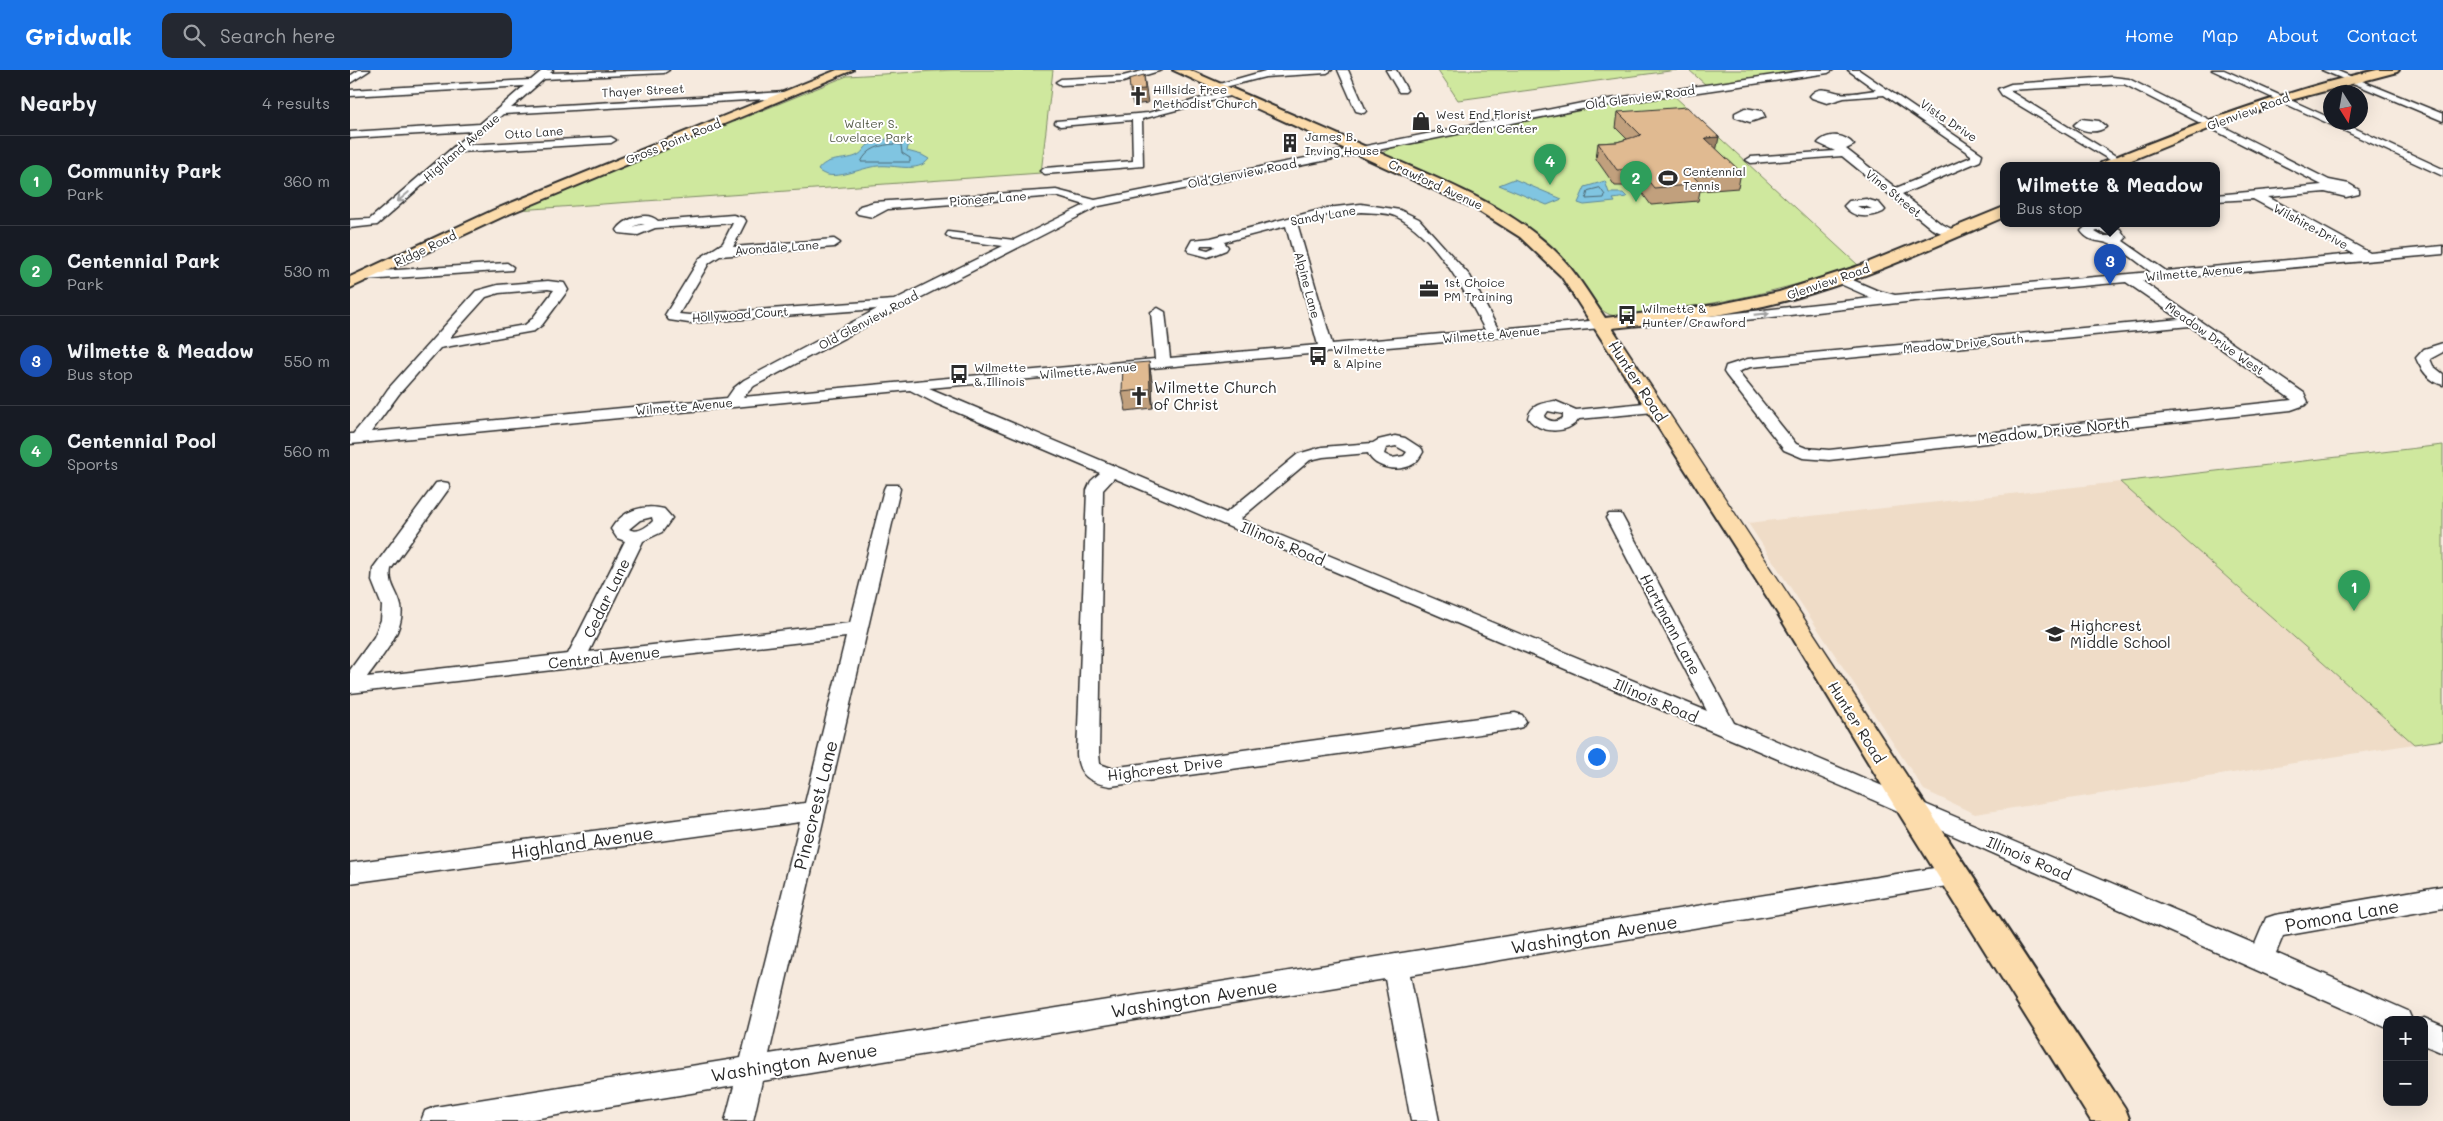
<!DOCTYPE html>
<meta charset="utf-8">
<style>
:root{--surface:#171b24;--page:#242831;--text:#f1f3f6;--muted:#9ea1a6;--line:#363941;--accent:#1a73e8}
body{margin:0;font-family:Mali,sans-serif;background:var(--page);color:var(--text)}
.controls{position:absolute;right:15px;bottom:15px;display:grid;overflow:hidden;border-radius:10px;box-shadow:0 5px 20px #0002}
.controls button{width:45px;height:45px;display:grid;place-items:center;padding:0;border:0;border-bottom:1px solid var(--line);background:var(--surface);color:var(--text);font:25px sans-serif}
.compass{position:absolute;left:1973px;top:15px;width:45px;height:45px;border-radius:50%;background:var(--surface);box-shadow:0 5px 20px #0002;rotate:169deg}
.you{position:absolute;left:1246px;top:686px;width:18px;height:18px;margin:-12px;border:4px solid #fff;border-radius:50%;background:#1a73e8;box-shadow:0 0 0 8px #1a73e833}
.badge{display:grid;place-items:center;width:32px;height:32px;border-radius:50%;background:var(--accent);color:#fff;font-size:16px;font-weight:700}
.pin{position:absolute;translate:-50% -41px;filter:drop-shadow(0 1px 2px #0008)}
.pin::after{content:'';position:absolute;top:26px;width:18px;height:15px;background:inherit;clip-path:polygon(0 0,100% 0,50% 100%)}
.popup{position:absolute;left:1650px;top:92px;width:220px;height:65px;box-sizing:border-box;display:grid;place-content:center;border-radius:10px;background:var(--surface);filter:drop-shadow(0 1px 4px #0005);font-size:16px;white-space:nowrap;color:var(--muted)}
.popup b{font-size:19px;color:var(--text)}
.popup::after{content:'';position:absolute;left:50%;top:100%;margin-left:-10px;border:10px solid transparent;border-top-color:var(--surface)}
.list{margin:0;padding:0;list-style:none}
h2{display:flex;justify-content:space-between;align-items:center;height:65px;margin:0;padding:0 20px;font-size:21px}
h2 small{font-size:16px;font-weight:400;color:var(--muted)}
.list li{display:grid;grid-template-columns:32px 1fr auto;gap:15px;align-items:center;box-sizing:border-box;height:90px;padding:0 20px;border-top:1px solid var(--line)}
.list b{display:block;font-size:19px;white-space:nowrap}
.list p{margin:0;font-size:16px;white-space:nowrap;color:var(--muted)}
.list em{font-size:16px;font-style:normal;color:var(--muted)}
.icon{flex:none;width:28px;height:28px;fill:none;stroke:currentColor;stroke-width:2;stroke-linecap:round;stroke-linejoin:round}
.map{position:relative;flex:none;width:2093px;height:1051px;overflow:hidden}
header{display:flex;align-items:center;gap:30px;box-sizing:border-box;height:70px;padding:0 25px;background:var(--accent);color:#fff}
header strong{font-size:24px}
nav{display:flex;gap:28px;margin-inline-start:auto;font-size:18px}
.search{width:350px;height:45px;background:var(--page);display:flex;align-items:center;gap:12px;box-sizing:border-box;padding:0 18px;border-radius:10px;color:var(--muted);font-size:19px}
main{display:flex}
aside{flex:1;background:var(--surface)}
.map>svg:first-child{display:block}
</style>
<header>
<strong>Gridwalk</strong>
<div class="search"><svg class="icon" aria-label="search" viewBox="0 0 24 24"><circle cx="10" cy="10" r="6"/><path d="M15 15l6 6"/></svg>Search here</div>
<nav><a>Home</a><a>Map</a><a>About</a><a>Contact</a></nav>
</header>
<main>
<aside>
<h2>Nearby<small>4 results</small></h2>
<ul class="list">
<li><span class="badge" style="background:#2e9e5b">1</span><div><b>Community Park</b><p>Park</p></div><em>360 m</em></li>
<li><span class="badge" style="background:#2e9e5b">2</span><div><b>Centennial Park</b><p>Park</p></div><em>530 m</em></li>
<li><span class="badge" style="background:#1a4fb4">3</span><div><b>Wilmette &amp; Meadow</b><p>Bus stop</p></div><em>550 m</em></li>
<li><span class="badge" style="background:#2e9e5b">4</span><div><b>Centennial Pool</b><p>Sports</p></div><em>560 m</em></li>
</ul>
</aside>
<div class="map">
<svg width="2093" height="1051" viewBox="0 0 2093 1051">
<rect width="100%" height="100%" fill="#f6eade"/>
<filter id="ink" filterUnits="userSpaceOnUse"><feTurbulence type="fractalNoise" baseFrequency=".02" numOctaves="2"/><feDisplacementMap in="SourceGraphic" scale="10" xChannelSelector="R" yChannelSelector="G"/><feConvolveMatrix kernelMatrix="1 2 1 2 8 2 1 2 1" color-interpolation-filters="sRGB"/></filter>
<g filter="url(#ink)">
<!-- built -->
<path fill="#efdcc7" d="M1770,412L2064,674L1625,744L1574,720L1398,453Z"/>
<!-- green -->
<path fill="#cfe89e" stroke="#7d8a64" d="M603,0H703L691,103L168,140L497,6Z
M1088,0H1327L1108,30Z
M1339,0H1460L1356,15Z
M1322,24L1508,195C1430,223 1355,236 1273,247C1263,246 1257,245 1250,238L1211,187L1173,155L1149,140L1032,83L1041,78L1212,42Z
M2093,375V670L2064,674L1770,412Z"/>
<!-- water -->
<path fill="#80c5e1" stroke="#5e8798" d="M536,69L556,71L559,72L557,81L572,85L579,89C568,104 543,94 528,96C511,97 482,114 468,100C476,87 494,91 506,86C513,83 513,79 518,75Z
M1164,109L1212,129L1197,135L1149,115Z
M1255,111L1259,123H1273L1277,127L1263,129L1265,132L1234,135L1228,133L1235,117Z"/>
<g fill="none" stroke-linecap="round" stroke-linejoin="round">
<!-- shore -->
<path stroke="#4d6974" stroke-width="1" d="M545,74L551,75L552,83L560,88V92H511C518,78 530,75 545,74Z
M1250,118L1255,125L1254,128L1236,129L1238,121Z"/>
<!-- minor casing -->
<g stroke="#2b2b2b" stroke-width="3">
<path id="minor" d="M9,0H20L0,13V6Z
M193,0H203L200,3L319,0L314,3L194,9L161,38L435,22L440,25L435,28L153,44L118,75L261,67L266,70L261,73L110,82L27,155L0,158V150L20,149L122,61L0,68V62L130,54L174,16L0,26V20L181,10Z
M796,0H812L773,12L711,15L706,12L711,9L773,6Z
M934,0H982L977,3L915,7L867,19L862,16L915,1Z
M988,0H998L1016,41L1014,43L1006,41Z
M1036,0H1046L1057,20L1055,22H1049Z
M1459,0H1483L1478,3L1232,39L749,136L552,237L404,316L393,327L805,289L801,242L808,238L815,242L820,288L968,275L936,156L874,172L878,177L876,180L858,187L839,182L837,179L842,170L861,168L977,138L1011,134L1050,140L1069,149L1120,206L1148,259L1251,250L1258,254L1251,258L579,318L876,443L948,384L972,377L1023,373L1028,370L1045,366L1055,368L1072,379L1073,382C1071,385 1069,389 1066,392C1054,403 1024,400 1018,383L973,387L960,390L890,449L1357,641L1256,448L1259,444H1271L1384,653L1905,874L1916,848L1925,845L2093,816V838L1933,866L1926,883L2058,941L2062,950H2037V958L1496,718L764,408L753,420L749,684L750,694L761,698L1165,643L1172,645L1176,651L1172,657L1165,659L761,716C741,713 728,706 727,684L737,420L741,411L750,403L585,333L560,320L0,374V364H3L25,338L38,319L126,221L148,215L198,211L214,213L218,220L192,255L184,261L90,278L49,324L21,362L377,328L384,318L394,310L527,239L339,253L319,250L315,245L350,188L373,173L383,153L305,158L288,165L269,163L267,160C274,149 297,140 308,151L383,145L394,148L396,151L383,177L484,169L490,173L484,177L370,186L359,193L329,244L339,245L544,230L653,176L602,169L596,165L598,162L664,170L735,135L706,126L538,139L523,147L508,144L506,142L510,136L524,132L706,120L745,130L1232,33ZM1011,142C1022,143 1036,142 1045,146C1085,164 1116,223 1135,260L982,274L947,153L977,145ZM291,154H295L281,157ZM851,175H863L865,177L858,180L850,178ZM198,219L204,220L182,249L175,255L99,268L136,227L149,223ZM1046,376L1057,382L1054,386L1042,388L1034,384L1036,378Z
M1498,0H1509L1632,84L1630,91L1552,124L1590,153L1609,163L1607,166H1599L1582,159L1492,86L1401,93L1396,90L1401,87L1485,81L1468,73C1478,62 1495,64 1504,75L1496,79L1546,118L1621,87V85L1534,25L1494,28L1477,33L1462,28L1460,26C1469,15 1479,21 1490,23C1500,25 1515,21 1526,20Z
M1862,0H1874L1980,48V52H1991L2093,99V106Z
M1972,0H1985L2093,44V51Z
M1762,7L1779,9L1979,110L1999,114L2009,120V124L1996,127L1975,122L1918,127L2020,183L2093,176V184L1792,211L1954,323L1958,332L1955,335L1941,340L1479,390L1453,388L1434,380L1376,305L1374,302L1376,296L1398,289L1830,249L1776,212L1565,231L1359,254H1309L1302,250L1309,246H1359L1522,228L1486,212L1485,209L1491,205L1526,220L1545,225L1801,202C1789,193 1776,182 1762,175C1750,169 1740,174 1731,161C1742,149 1757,156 1770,159L1776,168L1773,171L1816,201L2004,184L1903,129L1866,131V125L1972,115L1774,14L1658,20L1782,96H1770L1652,25L1648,19L1661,14ZM1747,161L1762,165L1763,166H1752L1745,162ZM1840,256L1942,330L1479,380L1456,378L1446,374L1388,302L1400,297Z
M881,20L886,23L884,25L792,49L793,96L695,104L690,101L695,98L783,91L782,50L710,56L705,53L706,51L798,43Z
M1395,38L1412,41L1415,47L1400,52L1385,47V43Z
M1731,49L1749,51L1756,57C1747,64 1733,62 1724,55Z
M1516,129L1529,133L1535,140L1533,142C1520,148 1504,149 1494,136L1499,131ZM1507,136H1515L1522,139H1513Z
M157,193L163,197L162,200L15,210L9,206L15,202Z
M2093,273V282L2080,289L2083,296L2093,304V315C2080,312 2071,300 2066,288L2074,279Z
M1205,331L1226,340L1304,332L1312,337L1304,342L1229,349C1218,365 1189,364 1178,348C1181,334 1193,333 1205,331ZM1198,341L1213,344V348C1206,353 1200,352 1194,347Z
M92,412L98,413L100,417L41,499C38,514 48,522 51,536C56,560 30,589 17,607L218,584L275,471L267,468L261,459C273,440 293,434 314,439L322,448L312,462L293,471L239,582L500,553L534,419L536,415H548L550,419L419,984L1603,795L1611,798L1615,805L1611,812L1603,815L1060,905L1089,1051H1061L1035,909L412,1011L403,1051H375L384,1016L171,1051H71L75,1041L85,1037L391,988L450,752L0,813V793L455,733L496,567L0,623V600L24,567L31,550L32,536L22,511L23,498L86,413ZM302,447L303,451C297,457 287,464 279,459L290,450Z
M2074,948L2093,956V983L2074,975V950H2070Z"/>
</g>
<!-- major casing -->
<g stroke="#2b2b2b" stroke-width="4">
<path id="major" d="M487,0H503L154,146L0,218V207L144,140Z
M823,0H839C906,29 974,58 1041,88C1097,113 1157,136 1203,179C1224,199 1239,224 1255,248L1366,235L1429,222L1512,195L1654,137V147C1584,177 1515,209 1442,229C1383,245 1322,252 1262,258C1435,517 1603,779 1775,1038L1780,1051H1741L1550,745L1428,544L1211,206L1170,167L1124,138Z
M2027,0H2049L2047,2L1937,31L1866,56L1767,96H1749L1751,93C1841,56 1932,21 2027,0Z"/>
</g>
<!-- minor -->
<use href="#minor" fill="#fff" fill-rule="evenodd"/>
<!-- major -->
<use href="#major" fill="#fcdcac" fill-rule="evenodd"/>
</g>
<!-- wall -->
<path fill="#c1a07d" stroke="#2b2b2b" d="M1268,42L1366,79L1391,102L1388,118L1350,121L1348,131L1301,135L1287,116H1265L1246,89L1248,73L1267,72L1277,69L1266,58Z
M799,292L802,311L803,338L776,341L772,322Z"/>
<!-- shaded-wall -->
<path fill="#9d8266" stroke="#2b2b2b" d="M794,5L798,33L783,35L780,20Z
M1369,67L1366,82L1355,68Z
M799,292L802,311L803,338L800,319Z"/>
<!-- building -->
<path fill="#e0ba91" stroke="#2b2b2b" d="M794,5L795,19L780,20L779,9Z
M1337,37L1369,67L1355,68L1391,102L1343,106L1351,114L1304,118L1289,99L1267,100L1248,73L1267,72L1291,65L1268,42Z
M799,292L800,319L772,322L773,294Z"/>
<!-- one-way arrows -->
<defs><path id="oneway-shaft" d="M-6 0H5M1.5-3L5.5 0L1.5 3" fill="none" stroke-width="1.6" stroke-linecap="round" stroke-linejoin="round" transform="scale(1.25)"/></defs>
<g stroke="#a0a0a0">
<use href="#oneway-shaft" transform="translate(53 127) rotate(140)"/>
<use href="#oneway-shaft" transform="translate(1412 244) rotate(-6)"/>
</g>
</g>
<!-- icons -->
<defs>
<g id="church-bare" transform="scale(1.5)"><path d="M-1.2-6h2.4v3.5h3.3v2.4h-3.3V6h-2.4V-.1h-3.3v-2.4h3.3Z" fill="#2b2b2b" stroke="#fff" stroke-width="2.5" paint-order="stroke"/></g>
<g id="shop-bare" transform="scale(1.5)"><path d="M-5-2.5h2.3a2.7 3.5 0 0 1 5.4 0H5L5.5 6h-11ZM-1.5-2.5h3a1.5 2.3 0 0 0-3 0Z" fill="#2b2b2b" stroke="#fff" stroke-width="2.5" paint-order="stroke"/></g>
<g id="building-bare" transform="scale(1.5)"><path d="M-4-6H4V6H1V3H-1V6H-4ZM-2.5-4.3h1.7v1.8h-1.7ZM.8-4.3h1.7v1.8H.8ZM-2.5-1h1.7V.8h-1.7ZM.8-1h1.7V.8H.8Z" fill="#2b2b2b" stroke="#fff" stroke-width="2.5" paint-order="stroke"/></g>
<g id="stadium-bare" transform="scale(1.5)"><path d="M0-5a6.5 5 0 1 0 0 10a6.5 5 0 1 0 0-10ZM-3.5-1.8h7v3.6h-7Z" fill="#2b2b2b" stroke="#fff" stroke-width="2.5" paint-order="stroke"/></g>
<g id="office-bare" transform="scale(1.5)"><path d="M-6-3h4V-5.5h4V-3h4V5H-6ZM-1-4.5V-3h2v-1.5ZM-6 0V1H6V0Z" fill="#2b2b2b" stroke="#fff" stroke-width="2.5" paint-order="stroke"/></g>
<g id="bus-bare" transform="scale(1.5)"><path d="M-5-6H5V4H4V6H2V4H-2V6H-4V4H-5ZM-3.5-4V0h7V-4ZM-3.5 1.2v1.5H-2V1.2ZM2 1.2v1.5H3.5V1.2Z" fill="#2b2b2b" stroke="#fff" stroke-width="2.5" paint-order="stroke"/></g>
<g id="school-bare" transform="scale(1.5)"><path d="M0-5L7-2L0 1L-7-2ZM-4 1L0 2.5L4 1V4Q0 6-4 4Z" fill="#2b2b2b" stroke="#fff" stroke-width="2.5" paint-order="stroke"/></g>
</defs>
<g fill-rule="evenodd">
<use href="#church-bare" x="788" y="26"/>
<use href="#shop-bare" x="1071" y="51"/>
<use href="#building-bare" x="940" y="73"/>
<use href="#stadium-bare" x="1318" y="108"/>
<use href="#office-bare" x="1079" y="219"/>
<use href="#bus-bare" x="1277" y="245"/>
<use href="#bus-bare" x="968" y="286"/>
<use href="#bus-bare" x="609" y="304"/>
<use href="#church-bare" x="789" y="326"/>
<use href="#school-bare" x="1705" y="564"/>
</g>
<g text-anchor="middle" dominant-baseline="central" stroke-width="4" stroke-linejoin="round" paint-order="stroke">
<!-- far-poi labels -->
<g font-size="12" fill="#2b2b2b" stroke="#fff" text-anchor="start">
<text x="803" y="19">Hillside Free<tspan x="803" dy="14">Methodist Church</tspan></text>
<text x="1086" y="44">West End Florist<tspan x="1086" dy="14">&amp; Garden Center</tspan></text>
<text x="955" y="66">James B.<tspan x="955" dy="14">Irving House</tspan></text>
<text x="1333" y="101">Centennial<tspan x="1333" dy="14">Tennis</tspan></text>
<text x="1094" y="212">1st Choice<tspan x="1094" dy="14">PM Training</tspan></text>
<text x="1292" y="238">Wilmette &amp;<tspan x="1292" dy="14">Hunter/Crawford</tspan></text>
<text x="983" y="279">Wilmette<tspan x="983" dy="14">&amp; Alpine</tspan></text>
<text x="624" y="297">Wilmette<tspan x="624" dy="14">&amp; Illinois</tspan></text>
</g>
<!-- far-street labels -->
<g font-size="12" fill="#2b2b2b" stroke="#fff">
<text transform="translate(293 20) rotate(-3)">Thayer Street</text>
<text transform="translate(1290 27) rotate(-8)">Old Glenview Road</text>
<text transform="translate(1898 41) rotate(-20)">Glenview Road</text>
<text transform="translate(1599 50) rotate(34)">Vista Drive</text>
<text transform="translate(184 62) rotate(-4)">Otto Lane</text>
<text transform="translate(323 71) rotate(-22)">Gross Point Road</text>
<text transform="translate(111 77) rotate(-41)">Highland Avenue</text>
<text transform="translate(892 103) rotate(-11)">Old Glenview Road</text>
<text transform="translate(1086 114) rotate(25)">Crawford Avenue</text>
<text transform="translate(1544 123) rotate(39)">Vine Street</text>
<text transform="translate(638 128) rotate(-4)">Pioneer Lane</text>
<text transform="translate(973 145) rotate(-10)">Sandy Lane</text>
<text transform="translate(1961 156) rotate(28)">Wilshire Drive</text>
<text transform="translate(427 177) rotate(-4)">Avondale Lane</text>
<text transform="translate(75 178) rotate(-25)">Ridge Road</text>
<text transform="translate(1844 202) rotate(-5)">Wilmette Avenue</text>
<text transform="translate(1478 211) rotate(-19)">Glenview Road</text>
<text transform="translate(958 215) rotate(75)">Alpine Lane</text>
<text transform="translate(390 244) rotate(-4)">Hollywood Court</text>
<text transform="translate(518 250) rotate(-28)">Old Glenview Road</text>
<text transform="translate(1141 264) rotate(-5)">Wilmette Avenue</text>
<text transform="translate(1865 268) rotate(35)">Meadow Drive West</text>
<text transform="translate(1613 273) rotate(-5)">Meadow Drive South</text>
<text transform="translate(738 300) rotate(-5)">Wilmette Avenue</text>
<text transform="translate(334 336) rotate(-5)">Wilmette Avenue</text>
</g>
<!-- far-park labels -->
<g font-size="12" fill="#545a48" stroke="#fff">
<text x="521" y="53">Walter S.<tspan x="521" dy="14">Lovelace Park</tspan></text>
</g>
<!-- street labels -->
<g font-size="15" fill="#2b2b2b" stroke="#fff">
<text transform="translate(1288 311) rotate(57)">Hunter Road</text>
<text transform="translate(1703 360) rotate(-6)">Meadow Drive North</text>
<text transform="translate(933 473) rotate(23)">Illinois Road</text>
<text transform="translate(256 528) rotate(-64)">Cedar Lane</text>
<text transform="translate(1321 554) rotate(62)">Hartmann Lane</text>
<text transform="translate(254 587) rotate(-6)">Central Avenue</text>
<text transform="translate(1306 630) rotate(23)">Illinois Road</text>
<text transform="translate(1507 652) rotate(58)">Hunter Road</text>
<text transform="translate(815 698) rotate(-7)">Highcrest Drive</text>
<text transform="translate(1679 788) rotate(23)">Illinois Road</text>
</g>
<!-- poi labels -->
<g font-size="15" fill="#2b2b2b" stroke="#fff" text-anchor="start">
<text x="804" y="317">Wilmette Church<tspan x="804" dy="17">of Christ</tspan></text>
<text x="1720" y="555">Highcrest<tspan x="1720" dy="17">Middle School</tspan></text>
</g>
<!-- near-street labels -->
<g font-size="18" fill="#2b2b2b" stroke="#fff">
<text transform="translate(465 735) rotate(-76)">Pinecrest Lane</text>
<text transform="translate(232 772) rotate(-8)">Highland Avenue</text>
<text transform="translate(1992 845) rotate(-10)">Pomona Lane</text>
<text transform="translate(1244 864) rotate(-9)">Washington Avenue</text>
<text transform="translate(844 928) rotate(-9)">Washington Avenue</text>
<text transform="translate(444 992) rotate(-9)">Washington Avenue</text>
</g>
</g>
</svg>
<div class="controls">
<button>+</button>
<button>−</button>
</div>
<svg class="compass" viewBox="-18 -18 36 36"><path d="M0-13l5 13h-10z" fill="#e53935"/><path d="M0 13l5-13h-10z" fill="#9ea1a6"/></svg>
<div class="you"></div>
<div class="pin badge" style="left:2004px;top:541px;background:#2e9e5b">1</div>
<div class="pin badge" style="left:1286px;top:132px;background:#2e9e5b">2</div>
<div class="pin badge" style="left:1760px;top:215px;background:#1a4fb4">3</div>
<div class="popup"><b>Wilmette &amp; Meadow</b>Bus stop</div>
<div class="pin badge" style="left:1200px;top:115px;background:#2e9e5b">4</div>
</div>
</main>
